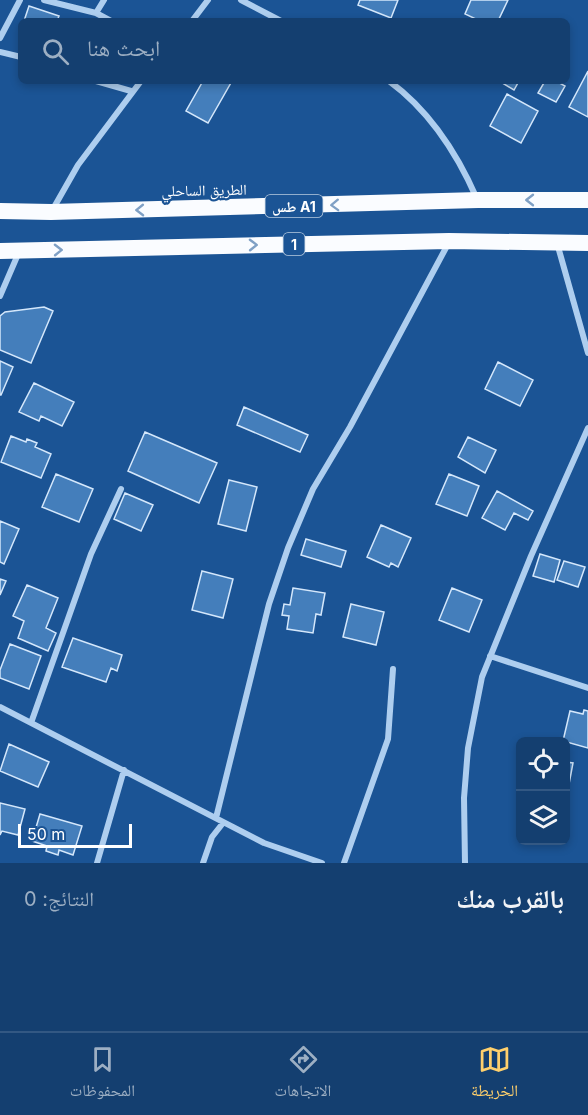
<!DOCTYPE html>
<html lang="ar">
<meta charset="utf-8">
<style>
:root{--surface:#143f70;--page:#1d4675;--text:#f1f3f6;--muted:#9dafc3;--line:#335883;--accent:#ffd06c}
body{margin:0;font-family:Inter,"Noto Naskh Arabic",sans-serif;background:var(--page);color:var(--text);direction:rtl}
.controls{position:absolute;right:18px;bottom:18px;display:grid;overflow:hidden;border-radius:9px;box-shadow:0 3px 9px #0003}
.controls button{width:54px;height:54px;display:grid;place-items:center;padding:0;border:0;border-bottom:2px solid var(--line);background:var(--surface);color:var(--text);font:30px sans-serif}
.scale{position:absolute;left:18px;bottom:15px;width:114px;box-sizing:border-box;padding-left:6px;border:3px solid #fff;border-top:0;font-size:16px;line-height:21px;white-space:nowrap;color:#fff;-webkit-text-stroke:4px #1b5495;paint-order:stroke}
.list{margin:0;padding:0;list-style:none}
h2{display:flex;justify-content:space-between;align-items:center;height:78px;margin:0;padding:0 24px;font-size:26px}
h2 small{font-size:20px;font-weight:400;color:var(--muted)}
.icon{flex:none;width:33px;height:33px;fill:none;stroke:currentColor;stroke-width:2;stroke-linecap:round;stroke-linejoin:round}
.map{position:relative;flex:none;width:588px;height:863px;overflow:hidden;direction:ltr}
.search{position:absolute;background:var(--surface);box-shadow:0 3px 9px #0003;left:18px;right:18px;top:18px;height:66px;display:flex;align-items:center;gap:15px;box-sizing:border-box;padding:0 21px;border-radius:9px;color:var(--muted);font-size:22px}
.sheet{height:168px;background:var(--surface)}
nav{display:flex;justify-content:space-around;align-items:center;box-sizing:border-box;height:84px;border-top:2px solid var(--line);background:var(--surface);font-size:16px;color:var(--muted)}
nav a{display:grid;justify-items:center;gap:3px}
nav .on{color:var(--accent)}
.map>svg:first-child{display:block}
</style>
<div class="map">
<svg width="588" height="863" viewBox="0 0 588 863">
<rect width="100%" height="100%" fill="#1b5495"/>
<!-- building -->
<path fill="#447ebb" stroke="#d4e7fb" stroke-width="1.5" d="M360,0H398L391,18L358,5Z
M471,0H508L498,21H480L465,14Z
M29,6L59,16L57,21H24Z
M588,71V117L569,107Z
M203,81H232L208,123L186,111Z
M499,81H519L514,90Z
M545,81H556L565,86L556,102L538,93Z
M507,94L538,111L521,143L490,126Z
M44,307L53,311L31,363L0,350V316L5,312Z
M0,361L13,367L1,395H0Z
M498,362L533,380L520,406L485,389Z
M34,383L74,402L62,426L41,416L39,421L19,412Z
M244,407L308,435L300,452L237,425Z
M145,432L217,463L199,503L128,471Z
M11,436L26,442L27,439L37,443L35,447L51,454L41,478L1,462Z
M468,437L496,450L485,473L458,457Z
M56,474L93,489L79,522L42,507Z
M449,474L479,486L467,516L436,504Z
M229,480L257,487L246,531L218,524Z
M497,491L533,511L528,520L514,513L505,530L482,518Z
M125,493L153,505L141,531L114,519Z
M0,521L19,529L4,564L0,562Z
M381,525L411,538L398,567L391,563L389,567L367,557Z
M306,539L346,551L341,567L301,555Z
M540,554L560,560L554,582L533,576Z
M564,561L585,567L578,587L557,580Z
M202,571L233,579L223,618L192,610Z
M0,579L6,581L0,595Z
M27,585L58,598L46,628L56,633L48,651L18,638L24,621L13,616Z
M293,588L325,593L321,615L316,614L313,633L287,629L289,616L282,615L284,604L290,605Z
M452,588L482,600L469,632L439,620Z
M351,604L384,612L376,645L343,637Z
M73,638L122,655L117,671L111,668L106,682L62,667Z
M10,644L41,656L29,689L0,678V670Z
M584,710L588,711V748L563,741L570,711L583,714Z
M9,744L49,762L38,787L0,771Z
M566,762L573,763L567,795H566Z
M0,803L25,809L18,835L2,831L0,835Z
M40,814L82,826L73,855L59,850L58,855L46,851L47,846L32,841Z"/>
<g fill="none" stroke-linecap="round" stroke-linejoin="round">
<!-- minor -->
<path stroke="#aeceef" stroke-width="6" d="M44,0L96,13L111,21
M241,0L281,21
M96,13L104,0
M192,21L208,0
M0,38L20,0
M0,52L21,57
M96,81L131,91
M389,81C430,111 457,153 477,199
M53,209L78,165L141,81
M557,243L588,353
M0,296L19,252
M490,656L588,688
M0,707L264,843L322,863
M31,723L91,554L121,489
M216,818L269,604L288,548L313,489L350,427L448,244
M97,863L124,770
M203,863L212,837L223,823
M344,863L388,739L393,669
M465,863L464,798L468,748L482,677L531,556L588,428"/>
<!-- trunk -->
<path stroke="#fafcff" stroke-width="16" d="M0,211L51,212L478,200H588
M0,251L449,241L588,243"/>
</g>
<!-- one-way arrows -->
<defs><path id="oneway-chevron" d="M-2-3.5L2.5 0L-2 3.5" fill="none" stroke-width="1.6" stroke-linecap="round" stroke-linejoin="round" transform="scale(1.5)"/></defs>
<g stroke="#7fa0c5">
<use href="#oneway-chevron" transform="translate(530 200) rotate(-180)"/>
<use href="#oneway-chevron" transform="translate(335 205) rotate(178)"/>
<use href="#oneway-chevron" transform="translate(140 210) rotate(179)"/>
<use href="#oneway-chevron" transform="translate(253 245) rotate(-1)"/>
<use href="#oneway-chevron" transform="translate(58 250) rotate(-1)"/>
</g>
<g text-anchor="middle" dominant-baseline="central" stroke-width="4.5" stroke-linejoin="round" paint-order="stroke">
<!-- shield labels -->
<g fill="#1b5495" stroke="#bbccdf" stroke-width="1.5">
<rect x="265.5" y="195" width="57" height="22" rx="4.5"/>
<rect x="283.5" y="233" width="21" height="22" rx="4.5"/>
</g>
<g font-size="14" font-weight="bold" fill="#fff">
<text x="294" y="206">طس A1</text>
<text x="294" y="244">1</text>
</g>
<!-- street labels -->
<g font-size="15" fill="#fff" stroke="#1b5495">
<text transform="translate(204 190) rotate(-1)">الطريق الساحلي</text>
</g>
</g>
</svg>
<div class="controls">
<button><svg class="icon" aria-label="locate" viewBox="0 0 24 24"><circle cx="12" cy="12" r="6"/><path d="M12 2v4M12 18v4M2 12h4M18 12h4"/></svg></button>
<button><svg class="icon" aria-label="layers" viewBox="0 0 24 24"><path d="M12 4l9 5-9 5-9-5zM3 14l9 5 9-5"/></svg></button>
</div>
<div class="scale">50 m</div>
<div class="search"><svg class="icon" aria-label="search" viewBox="0 0 24 24"><circle cx="10" cy="10" r="6"/><path d="M15 15l6 6"/></svg>ابحث هنا</div>
</div>
<section class="sheet">
<h2>بالقرب منك<small>النتائج: 0</small></h2>
<ul class="list">
</ul>
</section>
<nav>
<a class="on"><svg class="icon" aria-label="map" viewBox="0 0 24 24"><path d="M3 6l6-2 6 2 6-2v14l-6 2-6-2-6 2zM9 4v14M15 6v14"/></svg>الخريطة</a>
<a><svg class="icon" aria-label="directions" viewBox="0 0 24 24"><path d="M12 3l9 9-9 9-9-9zM9 14v-3h6M13 9l2 2-2 2"/></svg>الاتجاهات</a>
<a><svg class="icon" aria-label="saved" viewBox="0 0 24 24"><path d="M7 4h10v16l-5-4-5 4z"/></svg>المحفوظات</a>
</nav>
